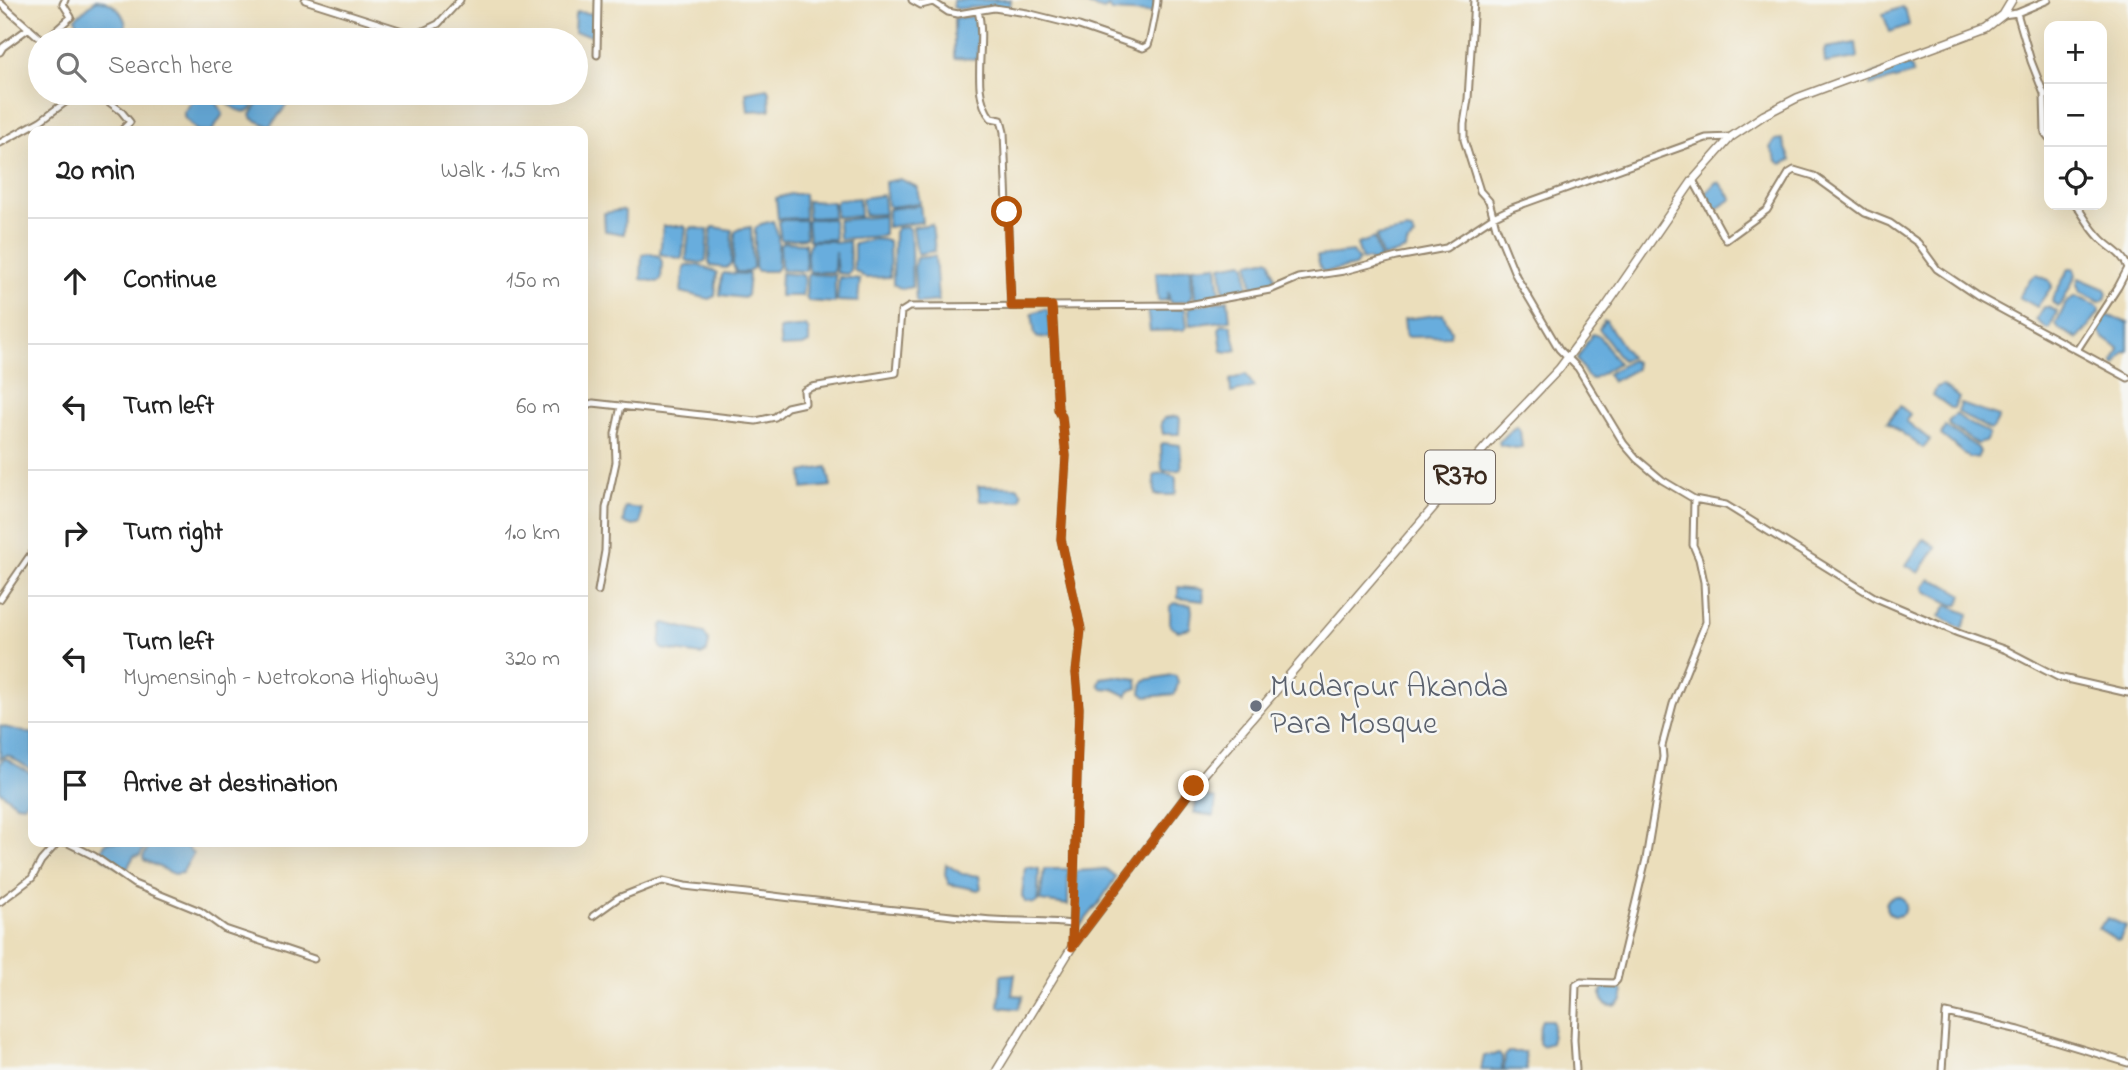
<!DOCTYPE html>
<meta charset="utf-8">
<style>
:root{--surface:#fff;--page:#f2f2f2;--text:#222;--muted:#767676;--line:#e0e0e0}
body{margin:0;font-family:"Indie Flower",sans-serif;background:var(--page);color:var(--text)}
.controls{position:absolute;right:21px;top:21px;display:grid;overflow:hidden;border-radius:14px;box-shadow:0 7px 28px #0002}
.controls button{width:63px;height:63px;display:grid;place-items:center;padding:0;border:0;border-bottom:2px solid var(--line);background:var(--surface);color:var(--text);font:35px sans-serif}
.stop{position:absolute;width:21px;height:21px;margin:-16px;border:5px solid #b45309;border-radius:50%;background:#fff}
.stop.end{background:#b45309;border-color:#fff;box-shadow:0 2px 7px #0008}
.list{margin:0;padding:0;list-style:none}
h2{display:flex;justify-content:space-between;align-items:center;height:91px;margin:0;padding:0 28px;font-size:30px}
h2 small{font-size:23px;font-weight:400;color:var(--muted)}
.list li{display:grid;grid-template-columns:46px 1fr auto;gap:21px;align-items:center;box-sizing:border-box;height:126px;padding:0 28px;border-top:2px solid var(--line)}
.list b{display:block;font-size:26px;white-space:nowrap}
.list p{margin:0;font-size:23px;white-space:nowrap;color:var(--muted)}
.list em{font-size:23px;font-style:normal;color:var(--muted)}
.icon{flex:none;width:38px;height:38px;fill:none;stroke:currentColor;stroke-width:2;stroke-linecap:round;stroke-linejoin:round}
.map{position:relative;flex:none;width:2128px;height:1070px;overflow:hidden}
.search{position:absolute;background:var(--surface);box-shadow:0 7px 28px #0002;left:28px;top:28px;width:560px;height:77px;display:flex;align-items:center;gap:18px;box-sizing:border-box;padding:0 24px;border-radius:38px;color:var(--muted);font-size:26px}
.panel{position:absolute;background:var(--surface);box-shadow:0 7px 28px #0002;left:28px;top:126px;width:560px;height:721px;border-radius:14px}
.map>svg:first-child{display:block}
</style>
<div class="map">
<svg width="2128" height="1070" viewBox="0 0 2128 1070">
<rect width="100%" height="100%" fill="#f6f6f2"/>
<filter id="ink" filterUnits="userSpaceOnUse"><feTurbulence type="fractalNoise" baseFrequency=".0143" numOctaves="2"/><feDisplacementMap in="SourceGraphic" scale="14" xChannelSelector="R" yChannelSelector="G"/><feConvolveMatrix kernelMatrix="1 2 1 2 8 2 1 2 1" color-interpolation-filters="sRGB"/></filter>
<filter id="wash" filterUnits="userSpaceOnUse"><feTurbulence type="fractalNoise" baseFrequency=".00686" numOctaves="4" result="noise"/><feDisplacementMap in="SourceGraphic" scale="28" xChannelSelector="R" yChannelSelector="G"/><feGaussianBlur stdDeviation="1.57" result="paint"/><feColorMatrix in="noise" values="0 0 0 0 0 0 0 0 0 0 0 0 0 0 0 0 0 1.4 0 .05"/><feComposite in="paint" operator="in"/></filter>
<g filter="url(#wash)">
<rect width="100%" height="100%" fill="#ebdebb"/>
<!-- water -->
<path fill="#67addd" stroke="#516c7e" stroke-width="2" d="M96,0C110,0 123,10 126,25L113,40C98,40 80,33 75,18Z
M953,0H1011L1010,7L1008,8L992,6L957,9L953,7Z
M1070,0H1155L1153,12L1150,13L1112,11L1108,7L1104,10Z
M1902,7L1906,11L1909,25L1890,32L1883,14Z
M578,12L595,14L593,35L574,33L575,15Z
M976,16L978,59L954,58V18Z
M1856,43L1858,58L1825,63L1824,51L1826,48Z
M1906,63L1909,67L1912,68L1913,74L1870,86V76Z
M767,88L769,91L770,110L748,111L746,92Z
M199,93C210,93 219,104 223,114L212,131H197L184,117V112Z
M231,93H260L251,110C242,115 233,108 226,102Z
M264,93H285L291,99L270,127L253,119L251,115Z
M1782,139L1791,160L1782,164L1778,162L1770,148L1775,140Z
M900,179L917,187L920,203L890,207L887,205L885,182Z
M1716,182H1719L1732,199L1715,210L1704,195Z
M791,194H804L805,218L778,219L776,198Z
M883,195L885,214L864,215L862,198Z
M859,198L860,216L836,217L835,204L838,200Z
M807,201L833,202V217L808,218Z
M920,205L922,222L887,227L888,209Z
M622,210L625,211L624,234L605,231L604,213Z
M884,216V234L882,236L839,239L838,220Z
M811,219H833L835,239L809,240L807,221Z
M782,220H805L806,238L781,240L778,222Z
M773,221L778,236V267L775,271H757L755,267V229L761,224Z
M932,224L935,251L917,254L913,227Z
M663,226H684L686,228L682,259L660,254Z
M692,227L708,230L706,260L702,263L688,261L686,259L689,231Z
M714,227L732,230L731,264L726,268L711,266L709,262L711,230Z
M751,227L753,268L748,272H736L733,265L735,232L739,229Z
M908,227L910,229C912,249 911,267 912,287L902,289L893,284L894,232L897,228Z
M1407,230L1412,231L1414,237L1407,244L1406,250L1382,258L1376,236Z
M1374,238L1380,260L1372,262L1368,259L1362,260L1357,244Z
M874,239L887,240L889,242L890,277L866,278L854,270V244Z
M812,241H833L835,243L849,241L851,271L847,274L837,273L835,252L834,272H810C806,264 805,247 812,241Z
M783,242L805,243L806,271L781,270L780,245Z
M1352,252L1359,260L1355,266L1325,272L1321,270L1317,256Z
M648,253L659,256L662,262L661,280L657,282L641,279L642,255Z
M935,256L938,301L918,303L916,301L914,267L916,258Z
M1268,259L1271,261L1276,282L1252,288L1249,263Z
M1243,262L1246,265L1248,289L1224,293L1221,266Z
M687,265H697L715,271L717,273L715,296L709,299L681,292L684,268Z
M1217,265L1220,295L1195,301L1193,267Z
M1191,267L1192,295L1190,301L1170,303L1168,292L1167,300L1158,301L1156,272H1169Z
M2069,269H2074L2076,275L2062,303L2057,307L2052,302L2053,297Z
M724,273L749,274L747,295L744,298L720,295L722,275Z
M781,273L803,275L804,279L802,296H780Z
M809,274L835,275V303L808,301L806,296L807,276Z
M2036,275L2049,280L2052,286L2037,307L2019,297L2031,278Z
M839,277L860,279L858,302L837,301Z
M2079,278L2105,289L2107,293L2105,299L2100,302L2080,292L2077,284Z
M2075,296L2096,305L2099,309V313L2078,339L2059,329L2056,324L2066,303Z
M1228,300L1230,320L1190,325L1189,307Z
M1152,306L1185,309L1187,327L1183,330L1150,331L1147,309Z
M2044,307H2048L2057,312L2050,328L2047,329L2036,320Z
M1045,309L1048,311L1050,337L1038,338L1035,335L1032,313Z
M1443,314L1451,331L1450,336L1406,337L1404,319Z
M2104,314L2128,323V351L2124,352L2116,365L2113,363L2119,349L2104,338L2098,330L2101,317Z
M1604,321H1606L1630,357L1622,361L1599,329Z
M1222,324L1231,325L1237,350L1228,352L1222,351L1219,329Z
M806,326L809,331V343L803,346L781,347L779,329Z
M1592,334L1599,336L1618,363L1592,379L1587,376L1577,359Z
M1631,360L1635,362L1636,369L1612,382L1607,374Z
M1246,374L1254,387L1231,393L1230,380Z
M1943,385L1959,398L1954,408H1951L1933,395L1937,387Z
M1961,404L1999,417L1993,429L1990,430L1958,412Z
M1900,406L1910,414L1906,421L1930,440L1923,448L1887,422Z
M1956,414L1968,423L1987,432L1989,435L1985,442L1977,444L1949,425L1948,422Z
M1178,416L1180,419L1179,434H1163L1161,423L1164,418Z
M1516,426L1520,431L1522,447L1515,448L1500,445L1499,442Z
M1945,426L1978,448L1980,452L1977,458H1970L1941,435Z
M1162,443L1180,445L1182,468L1180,470L1164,471L1162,469L1161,444Z
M827,467L831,486L803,489L802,472Z
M1164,473L1176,476V492L1173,495H1155L1154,477L1156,474Z
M978,486L1017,487L1022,493L1021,499L1016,501H980Z
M625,507L641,509V523L634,526L623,523Z
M1924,539L1936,547L1919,573L1906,565Z
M1930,579L1946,585L1963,595L1959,605H1953L1925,591L1924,587Z
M1178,587L1203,589L1204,601L1178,598Z
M1175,603L1191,605L1192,611L1190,628L1178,631L1170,626V606Z
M1947,605L1969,614L1962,629L1940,616Z
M665,623L704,633L709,642L707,652L701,655L662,649L660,645L662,625Z
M1172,675L1176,676L1178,683L1175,694L1146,697L1141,693L1143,682L1145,680Z
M1116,676L1137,679L1138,688L1129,691L1127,696L1113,689L1102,688L1099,685L1101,678Z
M0,726L33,734V771L9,756L5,755L0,759Z
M5,758L33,775V790L24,805L16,804L0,791V763Z
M1198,794L1216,799L1214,816L1194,813Z
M106,842H148L140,855L134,856L125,872L103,857L102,850Z
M151,842C167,842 184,839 193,854L182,873L174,874L144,860L143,857Z
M946,864L962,874L979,876L981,888L978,890L949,884L945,875Z
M1028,867L1039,869L1038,901L1034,904L1025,902L1022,896L1025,868Z
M1044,869H1068V905L1040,901Z
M1106,869L1116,877L1099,903L1076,931V871Z
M1886 906a10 10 0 1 1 20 0a10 10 0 1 1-20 0Z
M2108,918L2126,926L2120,939L2117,940L2098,928Z
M1015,974L1012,995L1023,996L1018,1009L999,1007L1001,975Z
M1601 995a11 11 0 1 1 22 0a11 11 0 1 1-22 0Z
M1542,1020H1551L1553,1023L1551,1043L1542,1046L1539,1043L1540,1025Z
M1508,1052H1525L1527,1070H1504L1505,1055Z
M1499,1053L1502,1057V1070H1481L1484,1056Z"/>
</g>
<g filter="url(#ink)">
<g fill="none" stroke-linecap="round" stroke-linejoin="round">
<!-- minor casing -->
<g stroke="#93846c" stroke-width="9">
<path id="minor" d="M305,0L415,35L438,24L460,0
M912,0L921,5L933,2L948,12L958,14L994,8L1027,13L1079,26L1143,48C1145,47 1147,46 1148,45C1150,42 1157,5 1157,0
M1474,0L1468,99L1464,124V140L1480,191L1489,201L1496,227L1516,276L1559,349L1578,368L1624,444L1637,459L1662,480L1694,499L1726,505L1876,598L1958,633L2006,650L2058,677L2128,693
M0,3L42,40
M978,11C987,44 969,91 991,118L1001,120L1004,132L1011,306
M2017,13L2031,61L2044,94L2045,133L2049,138
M2003,15L2017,13L2048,0
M45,40L71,17L63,4L65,0
M0,52L3,47L29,28
M597,55L598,0
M97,93L121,111L130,122L121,131
M0,143L40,121L67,101L62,93
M1693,180L1726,240L1767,210L1789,173L1794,170L1814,176L1865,213L1890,223L1918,243L1937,269L1977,296L2128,378
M2076,205C2084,216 2090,228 2100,238C2110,249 2123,253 2128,268L2118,287L2077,350
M1052,306L1058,409L1062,417L1066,456L1061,539L1081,629L1076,673L1079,708L1072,945
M583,406L593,403L756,421L775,417L787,407L805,403L804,391L812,387L896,373L901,312L909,307L1188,305L1270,290L1298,278L1344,271L1397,257L1446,248L1493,217L1512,208L1706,138L1731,137
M598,591L605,551L606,508L616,462L615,434L621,406
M0,599L33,551
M66,842L94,856L134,884L200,911L225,929L314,959
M0,902L32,878L41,861L58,842H63
M593,916L618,898L651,885L663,881L685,886C784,897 882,909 981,919C1011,922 1041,920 1071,924
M1576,1070L1574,1040L1576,985L1581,982L1614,983L1617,980L1646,859L1663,757L1662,746L1673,704L1706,622L1704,582L1699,559L1693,545L1694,499
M1942,1070L1946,1013L2019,1030L2128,1063"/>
</g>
<!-- major casing -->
<g stroke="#93846c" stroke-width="10">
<path id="major" d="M997,1070L1072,947L1194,786L1493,438L1559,369L1607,305L1693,180L1731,137L1764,115L1797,98L1986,28L2003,15L2012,0"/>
</g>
<!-- minor -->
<use href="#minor" stroke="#fff" stroke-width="5"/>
<!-- major -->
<use href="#major" stroke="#fff" stroke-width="7"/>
</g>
</g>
<g fill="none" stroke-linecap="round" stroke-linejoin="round" filter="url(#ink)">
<!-- route -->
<path stroke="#b45309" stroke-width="9" d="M1007,212L1011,306H1052L1058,409L1062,417L1066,456L1061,539L1081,629L1076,673L1079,708L1072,947L1194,786"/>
</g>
<!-- markers -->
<circle fill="#6b7280" stroke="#f6f6f2" stroke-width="2.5" cx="1256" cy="706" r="7"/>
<g text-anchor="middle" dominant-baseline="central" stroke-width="5" stroke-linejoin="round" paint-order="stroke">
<!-- shield labels -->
<rect fill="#f6f6f2" stroke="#73675e" stroke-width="2" x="1425" y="450.5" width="70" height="53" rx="5"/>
<g font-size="30" font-weight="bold" fill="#3b2a1e">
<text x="1460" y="477">R370</text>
</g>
<!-- worship labels -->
<g font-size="32" fill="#5b616d" stroke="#f6f6f2" text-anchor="start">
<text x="1270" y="688">Mudarpur Akanda<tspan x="1270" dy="37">Para Mosque</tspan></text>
</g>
</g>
</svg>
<div class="controls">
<button>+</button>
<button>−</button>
<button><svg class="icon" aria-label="locate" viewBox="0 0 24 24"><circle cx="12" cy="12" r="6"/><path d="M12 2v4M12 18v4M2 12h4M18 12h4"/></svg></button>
</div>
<div class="stop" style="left:1007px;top:212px"></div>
<div class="stop end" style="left:1194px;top:786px"></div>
<div class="search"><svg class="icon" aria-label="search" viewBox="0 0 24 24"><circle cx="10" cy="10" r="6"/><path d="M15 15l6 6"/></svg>Search here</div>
<section class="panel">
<h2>20 min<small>Walk · 1.5 km</small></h2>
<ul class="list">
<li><svg class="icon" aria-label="ahead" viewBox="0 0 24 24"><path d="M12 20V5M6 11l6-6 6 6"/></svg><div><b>Continue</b></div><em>150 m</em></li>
<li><svg class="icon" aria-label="left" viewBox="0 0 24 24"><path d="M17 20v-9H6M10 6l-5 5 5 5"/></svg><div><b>Turn left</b></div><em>60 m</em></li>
<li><svg class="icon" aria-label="right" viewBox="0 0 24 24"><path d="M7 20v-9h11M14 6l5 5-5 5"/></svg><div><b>Turn right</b></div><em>1.0 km</em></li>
<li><svg class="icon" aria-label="left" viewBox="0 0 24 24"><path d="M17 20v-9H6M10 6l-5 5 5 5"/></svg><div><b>Turn left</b><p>Mymensingh - Netrokona Highway</p></div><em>320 m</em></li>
<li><svg class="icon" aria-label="arrive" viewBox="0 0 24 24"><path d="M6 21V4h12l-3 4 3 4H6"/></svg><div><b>Arrive at destination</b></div></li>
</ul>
</section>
</div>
